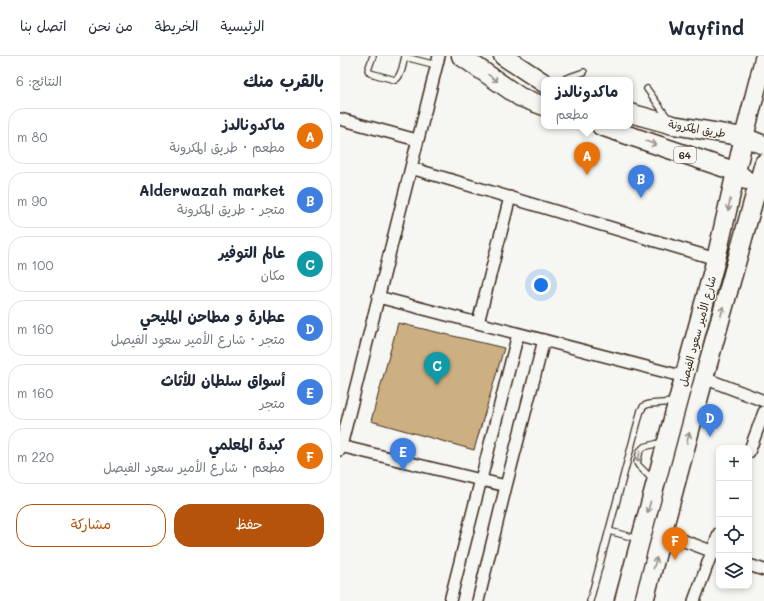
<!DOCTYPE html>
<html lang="ar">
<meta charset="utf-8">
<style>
:root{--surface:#fff;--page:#f6f6f7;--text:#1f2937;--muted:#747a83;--line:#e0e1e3;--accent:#b45309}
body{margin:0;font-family:Mali,"Playpen Sans Arabic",sans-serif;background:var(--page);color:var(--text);direction:rtl}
.controls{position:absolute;right:12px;bottom:12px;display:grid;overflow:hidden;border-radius:8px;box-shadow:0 2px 6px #0003}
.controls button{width:36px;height:36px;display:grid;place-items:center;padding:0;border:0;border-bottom:1px solid var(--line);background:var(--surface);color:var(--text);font:20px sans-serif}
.you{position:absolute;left:201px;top:229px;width:14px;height:14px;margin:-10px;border:3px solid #fff;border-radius:50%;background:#1a73e8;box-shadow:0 0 0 6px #1a73e833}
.badge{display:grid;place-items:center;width:26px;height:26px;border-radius:50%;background:var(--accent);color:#fff;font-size:13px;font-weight:700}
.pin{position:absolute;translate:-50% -33px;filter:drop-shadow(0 1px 2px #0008)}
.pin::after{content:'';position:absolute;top:21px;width:14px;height:12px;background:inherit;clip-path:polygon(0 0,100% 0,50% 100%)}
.popup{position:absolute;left:201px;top:21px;width:92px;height:52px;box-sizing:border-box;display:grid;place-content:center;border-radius:8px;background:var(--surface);filter:drop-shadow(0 1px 3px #0005);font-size:13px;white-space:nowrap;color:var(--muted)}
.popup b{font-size:15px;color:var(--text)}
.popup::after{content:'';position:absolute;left:50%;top:100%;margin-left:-8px;border:8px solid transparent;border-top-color:var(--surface)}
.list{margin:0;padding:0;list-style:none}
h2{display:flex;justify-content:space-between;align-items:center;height:52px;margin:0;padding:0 16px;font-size:17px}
h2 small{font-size:13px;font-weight:400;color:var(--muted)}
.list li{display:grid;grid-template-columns:26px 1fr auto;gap:12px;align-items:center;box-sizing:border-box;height:56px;margin:0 8px 8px;padding:0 8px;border:1px solid var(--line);border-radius:16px}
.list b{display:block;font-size:15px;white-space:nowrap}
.list p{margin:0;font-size:13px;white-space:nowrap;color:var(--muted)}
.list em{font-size:13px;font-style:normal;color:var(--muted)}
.actions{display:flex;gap:8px;padding:12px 16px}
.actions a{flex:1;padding:9px 0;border:1px solid var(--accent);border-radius:16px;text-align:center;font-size:14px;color:var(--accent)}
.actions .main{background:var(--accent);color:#fff}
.icon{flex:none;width:22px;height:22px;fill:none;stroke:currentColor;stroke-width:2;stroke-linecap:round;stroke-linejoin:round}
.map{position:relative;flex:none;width:424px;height:545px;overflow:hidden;direction:ltr}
header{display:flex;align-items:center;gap:24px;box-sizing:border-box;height:56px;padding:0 20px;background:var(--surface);border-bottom:1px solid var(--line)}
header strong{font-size:19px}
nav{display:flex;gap:22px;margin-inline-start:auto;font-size:14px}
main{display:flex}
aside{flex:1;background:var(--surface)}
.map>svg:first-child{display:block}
</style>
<header>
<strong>Wayfind</strong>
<nav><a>الرئيسية</a><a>الخريطة</a><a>من نحن</a><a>اتصل بنا</a></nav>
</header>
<main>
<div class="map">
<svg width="424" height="545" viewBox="0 0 424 545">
<rect width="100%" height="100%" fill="#f6f6f2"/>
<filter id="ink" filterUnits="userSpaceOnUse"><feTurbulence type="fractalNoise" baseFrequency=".025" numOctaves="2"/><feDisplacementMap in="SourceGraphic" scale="8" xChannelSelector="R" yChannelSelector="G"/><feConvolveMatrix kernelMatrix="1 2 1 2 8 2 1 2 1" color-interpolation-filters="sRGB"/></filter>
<g filter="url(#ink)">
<!-- building -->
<path fill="#cdb082" stroke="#3b2a1e" d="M58,267L164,292L134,394L31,365Z"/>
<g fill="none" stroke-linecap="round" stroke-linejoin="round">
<!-- service casing -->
<g stroke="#3b2a1e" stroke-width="8">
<path id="service" d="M33,0L28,14L30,17L55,24C62,20 63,8 65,0
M65,1L96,9
M221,24L244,16
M307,33L328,62
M313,424L299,410L297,407L300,395L304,391L323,386
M269,475L299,483
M250,545L301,354L304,350L309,348L335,346"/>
</g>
<!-- minor casing -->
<g stroke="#3b2a1e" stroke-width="14">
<path id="minor" d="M0,63L77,84
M71,112L376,203
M38,241L345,321
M138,267L170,141
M364,322L424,345
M0,390L166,430
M0,394L99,0
M409,396L424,356
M323,477L379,498
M409,509L424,514
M110,545L178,278
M138,545L166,430L204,284
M354,545L379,477"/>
</g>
<!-- primary casing -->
<g stroke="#3b2a1e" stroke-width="21">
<path id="primary" d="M121,0L180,41L204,50
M163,0L204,27
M290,57L333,69L404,81L424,89
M261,70L397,116L406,124
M284,545L376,203L404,81L424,3
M304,545L364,322L424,107"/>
</g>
<!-- service -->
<use href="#service" stroke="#f6f6f2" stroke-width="5.5"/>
<!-- minor -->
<use href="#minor" stroke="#f6f6f2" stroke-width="11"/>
<!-- primary -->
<use href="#primary" stroke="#f6f6f2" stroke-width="18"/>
</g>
<!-- one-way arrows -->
<defs><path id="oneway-shaft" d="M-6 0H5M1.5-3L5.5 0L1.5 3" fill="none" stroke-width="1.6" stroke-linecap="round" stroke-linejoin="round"/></defs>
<g stroke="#989088">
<use href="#oneway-shaft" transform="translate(153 22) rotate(35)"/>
<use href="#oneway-shaft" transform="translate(311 87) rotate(19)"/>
<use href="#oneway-shaft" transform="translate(389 149) rotate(103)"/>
<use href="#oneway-shaft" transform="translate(382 256) rotate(-74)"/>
<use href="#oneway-shaft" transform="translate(348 382) rotate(-75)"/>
<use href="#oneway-shaft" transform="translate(299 400) rotate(105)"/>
<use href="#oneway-shaft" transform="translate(309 451) rotate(105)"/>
<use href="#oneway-shaft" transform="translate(315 507) rotate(-74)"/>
</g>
</g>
<g text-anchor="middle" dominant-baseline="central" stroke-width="3" stroke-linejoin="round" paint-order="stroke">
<!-- shield labels -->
<rect fill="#f6f6f2" stroke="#73675e" stroke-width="1" x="334" y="91" width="22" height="16" rx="3"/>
<g font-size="10" font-weight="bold" fill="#3b2a1e">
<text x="345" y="99">64</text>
</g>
<!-- street labels -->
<g font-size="11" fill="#3b2a1e" stroke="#f6f6f2">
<text transform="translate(357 72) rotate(10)">طريق المكرونة</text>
<text transform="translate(357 275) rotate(-75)">شارع الأمير سعود الفيصل</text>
</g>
</g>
</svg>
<div class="controls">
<button>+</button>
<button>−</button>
<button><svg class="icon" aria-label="locate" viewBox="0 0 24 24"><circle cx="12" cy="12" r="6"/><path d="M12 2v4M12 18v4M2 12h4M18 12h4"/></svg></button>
<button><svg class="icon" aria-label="layers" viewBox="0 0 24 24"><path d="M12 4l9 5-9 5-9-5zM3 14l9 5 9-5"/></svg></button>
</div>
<div class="you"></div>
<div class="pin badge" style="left:247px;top:119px;background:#e8710a">A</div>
<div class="popup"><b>ماكدونالدز</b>مطعم</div>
<div class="pin badge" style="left:301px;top:142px;background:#3f7fe0">B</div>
<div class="pin badge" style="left:97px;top:329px;background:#0f9aa8">C</div>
<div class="pin badge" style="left:370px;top:381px;background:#3f7fe0">D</div>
<div class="pin badge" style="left:63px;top:415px;background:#3f7fe0">E</div>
<div class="pin badge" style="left:335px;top:504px;background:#e8710a">F</div>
</div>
<aside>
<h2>بالقرب منك<small>النتائج: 6</small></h2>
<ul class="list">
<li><span class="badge" style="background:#e8710a">A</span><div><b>ماكدونالدز</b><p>مطعم · طريق المكرونة</p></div><em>80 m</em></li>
<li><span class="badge" style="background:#3f7fe0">B</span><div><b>Alderwazah market</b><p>متجر · طريق المكرونة</p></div><em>90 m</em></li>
<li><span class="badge" style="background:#0f9aa8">C</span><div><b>عالم التوفير</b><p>مكان</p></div><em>100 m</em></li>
<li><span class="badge" style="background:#3f7fe0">D</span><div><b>عطارة و مطاحن المليحي</b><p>متجر · شارع الأمير سعود الفيصل</p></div><em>160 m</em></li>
<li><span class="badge" style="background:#3f7fe0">E</span><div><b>أسواق سلطان للأثاث</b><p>متجر</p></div><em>160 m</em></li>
<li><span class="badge" style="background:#e8710a">F</span><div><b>كبدة المعلمي</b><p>مطعم · شارع الأمير سعود الفيصل</p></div><em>220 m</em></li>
</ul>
<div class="actions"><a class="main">حفظ</a><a>مشاركة</a></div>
</aside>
</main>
